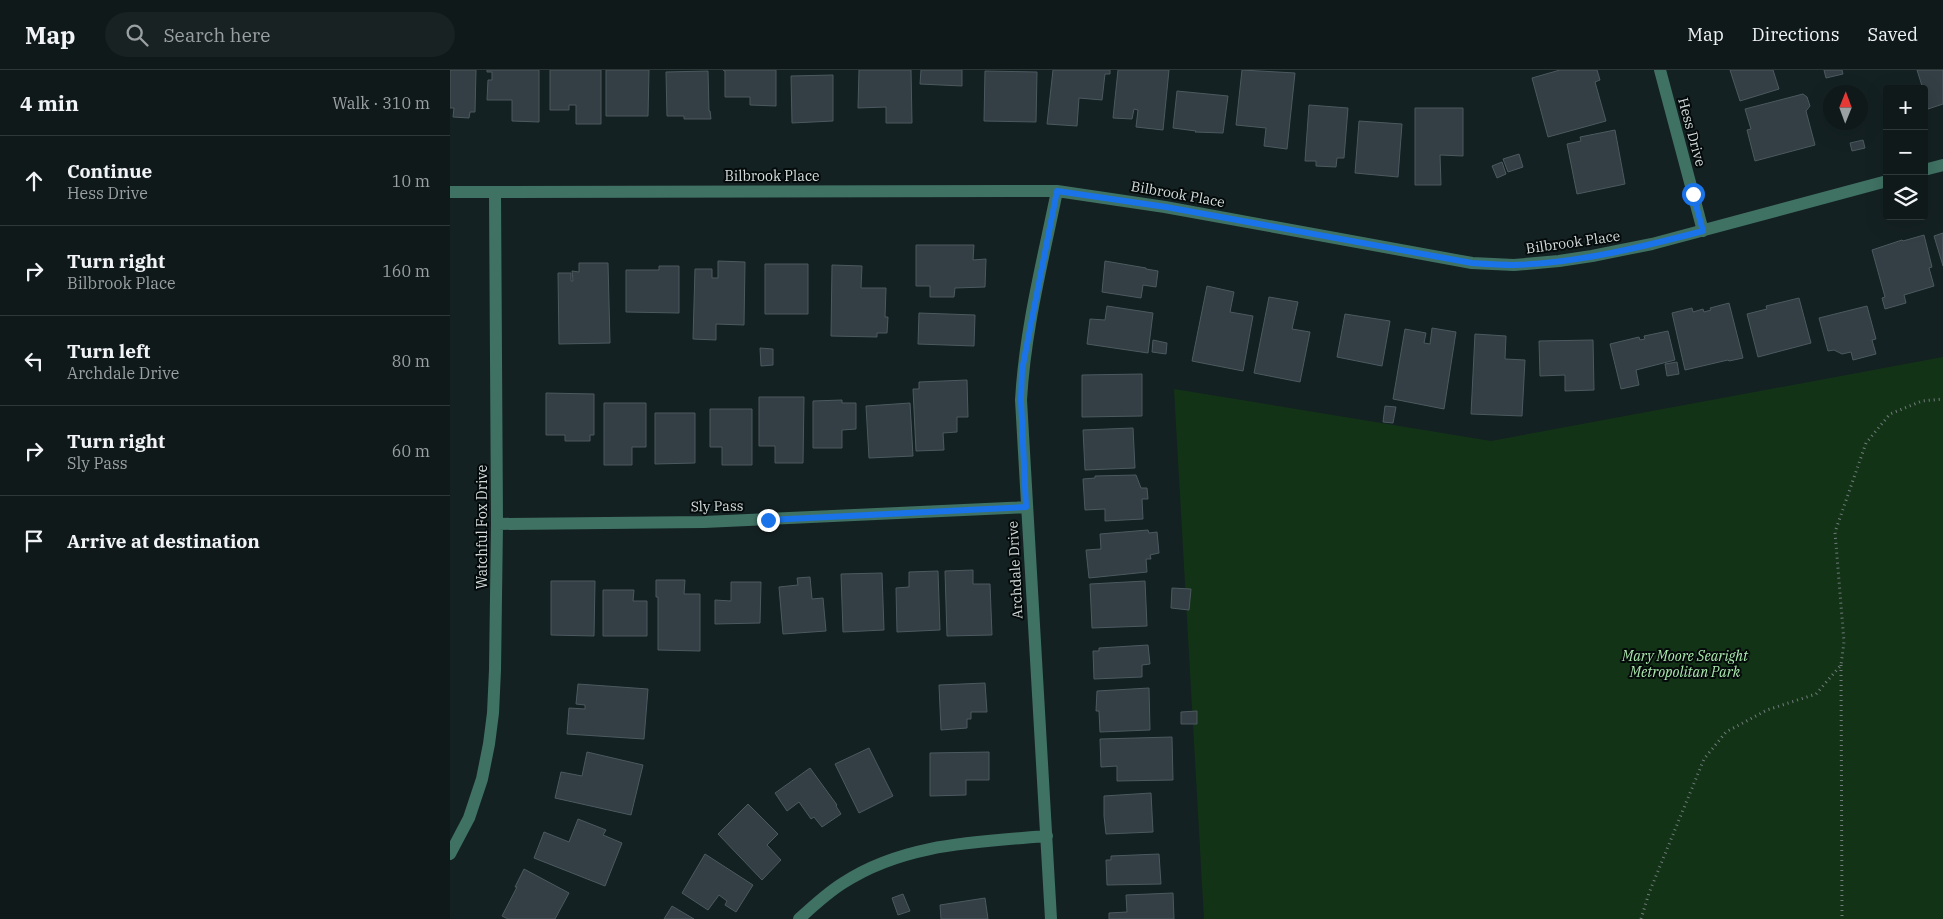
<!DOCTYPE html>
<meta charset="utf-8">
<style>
:root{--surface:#0f191a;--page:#182223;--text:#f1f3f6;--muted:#9ba0a2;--line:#2f3839}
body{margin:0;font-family:"IBM Plex Serif",serif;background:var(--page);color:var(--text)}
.controls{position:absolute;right:15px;top:15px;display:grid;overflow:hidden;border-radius:5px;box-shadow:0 5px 20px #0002}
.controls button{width:45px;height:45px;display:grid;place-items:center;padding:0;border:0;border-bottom:1px solid var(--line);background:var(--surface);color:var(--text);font:25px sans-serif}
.compass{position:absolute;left:1373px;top:15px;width:45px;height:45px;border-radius:50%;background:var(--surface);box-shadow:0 5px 20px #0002;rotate:1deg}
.stop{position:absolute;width:15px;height:15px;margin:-11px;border:4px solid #1a73e8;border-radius:50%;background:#fff}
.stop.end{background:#1a73e8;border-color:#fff;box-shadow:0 1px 5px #0008}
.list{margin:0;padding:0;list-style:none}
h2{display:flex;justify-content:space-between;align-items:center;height:65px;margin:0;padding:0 20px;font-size:21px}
h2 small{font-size:16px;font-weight:400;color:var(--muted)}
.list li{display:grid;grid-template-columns:32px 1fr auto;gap:15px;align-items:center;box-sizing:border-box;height:90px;padding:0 20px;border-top:1px solid var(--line)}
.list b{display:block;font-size:19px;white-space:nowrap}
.list p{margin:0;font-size:16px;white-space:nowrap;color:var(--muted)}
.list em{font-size:16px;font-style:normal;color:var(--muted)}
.icon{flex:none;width:28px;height:28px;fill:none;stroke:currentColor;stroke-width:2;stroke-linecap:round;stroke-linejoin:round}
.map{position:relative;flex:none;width:1493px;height:849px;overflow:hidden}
header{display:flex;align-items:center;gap:30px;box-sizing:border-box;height:70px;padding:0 25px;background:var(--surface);border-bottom:1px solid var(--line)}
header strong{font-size:24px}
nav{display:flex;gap:28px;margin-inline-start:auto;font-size:18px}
.search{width:350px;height:45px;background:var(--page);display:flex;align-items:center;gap:12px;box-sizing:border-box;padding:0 18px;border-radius:28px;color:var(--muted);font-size:19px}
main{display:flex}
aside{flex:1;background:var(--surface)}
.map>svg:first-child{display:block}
</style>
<header>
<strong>Map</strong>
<div class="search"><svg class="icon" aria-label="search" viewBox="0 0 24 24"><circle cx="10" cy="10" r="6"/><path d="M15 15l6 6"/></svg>Search here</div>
<nav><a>Map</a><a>Directions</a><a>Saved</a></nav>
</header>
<main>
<aside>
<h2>4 min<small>Walk · 310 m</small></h2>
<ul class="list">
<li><svg class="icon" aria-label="ahead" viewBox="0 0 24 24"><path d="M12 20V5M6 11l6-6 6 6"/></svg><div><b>Continue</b><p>Hess Drive</p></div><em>10 m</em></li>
<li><svg class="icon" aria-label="right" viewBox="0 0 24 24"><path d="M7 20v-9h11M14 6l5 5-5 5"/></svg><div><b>Turn right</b><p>Bilbrook Place</p></div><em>160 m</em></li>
<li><svg class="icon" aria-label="left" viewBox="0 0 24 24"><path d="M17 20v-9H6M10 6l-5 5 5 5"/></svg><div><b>Turn left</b><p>Archdale Drive</p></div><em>80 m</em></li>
<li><svg class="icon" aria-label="right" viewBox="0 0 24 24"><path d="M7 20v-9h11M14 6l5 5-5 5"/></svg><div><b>Turn right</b><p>Sly Pass</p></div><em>60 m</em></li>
<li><svg class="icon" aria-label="arrive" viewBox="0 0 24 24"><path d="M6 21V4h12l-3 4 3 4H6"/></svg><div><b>Arrive at destination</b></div></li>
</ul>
</aside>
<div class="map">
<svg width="1493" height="849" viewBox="0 0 1493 849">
<rect width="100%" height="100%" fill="#142122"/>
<!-- green -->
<path fill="#133317" d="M1493,287V849H754L724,319L1041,371Z"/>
<!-- building -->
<path fill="#333f45" stroke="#4c595f" d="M0,0H26L25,42H20L19,48L3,47L4,38H0Z
M37,0H89V52L62,51V30H37L38,10H42V2H37Z
M100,0H151V54H126V35H119V40H100Z
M156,0H199L198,46H156Z
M273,0H326V36L300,35V27H275V1Z
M409,0H461L462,53H436V37L408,38Z
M471,0H512V16L470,14Z
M603,0H660V4H655L652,30L629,28L627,56L597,54Z
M668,0H719L713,60L686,57L688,40L684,39L682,49L663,48Z
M792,0L845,3L837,79L814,76L816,58L786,55Z
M1110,0H1147L1150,10L1145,12L1156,51L1098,67L1082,8Z
M1280,0H1323L1329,19L1290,31Z
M1374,0H1392L1393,4L1376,8Z
M1467,0H1493V34L1478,39L1474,19H1473Z
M258,1L259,41H260L261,49H234V46H217L216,2Z
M535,1L587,2L586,52L534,51Z
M383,5V51L342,53L341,6Z
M727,21L778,26L773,63L745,62L746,61L723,58Z
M1353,24L1357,27L1360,36L1356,41L1365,75L1305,91L1297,60L1301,59L1295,39Z
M859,35L898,38L894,88H887L886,97L866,96V91H855Z
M965,38H1013V86L990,85L991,115H965Z
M909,51L952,54L948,107L905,103Z
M1165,60L1175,114L1127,124L1117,74L1131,71L1130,67Z
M1413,70L1415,78L1402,81L1400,73Z
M1069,84L1073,97L1058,102L1053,89Z
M1052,92L1056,104L1047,108L1042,96Z
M1493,163V196L1484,166Z
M1474,165L1482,197L1479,198L1484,216L1454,225L1456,233L1435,239L1432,228L1435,227L1422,180L1452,170L1453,171Z
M466,175H524L523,190L536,189L535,217L505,218L504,227H480V216H466Z
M268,191L295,192L294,255L266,254V270L243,269L245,199H262V208H268Z
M655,191L696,198V199L708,201L706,217L693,215L691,228L652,222Z
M129,193H158L160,273L109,274L108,203H121V211H123L122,201L129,202Z
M315,194H358V244H315Z
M382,195L412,196L411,218H436L435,247H438L437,263H427V267L381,266Z
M209,196H229V243L176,242V200H209Z
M757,216L784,222L780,242L803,246L793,301L742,291Z
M819,227L848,232L842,259L860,262L850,312L804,303Z
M1349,228L1361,273L1308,287L1297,244L1317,239L1316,236Z
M1279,233L1293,288L1279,291L1278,290L1235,300L1222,243L1242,238L1243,242L1253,239L1254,242L1261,240L1260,238Z
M657,236L703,243L698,283L637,274L640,249L655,250Z
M1417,236L1426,269L1422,270L1426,284L1403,290L1401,282L1392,284L1384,280L1378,281L1369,248Z
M469,243L525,245L524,276L468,274Z
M895,244L940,251L932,296L887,287Z
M982,258L1006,262L994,339L943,329L955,259L976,263L974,273L980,274Z
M1218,261L1225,290L1186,300L1189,315L1171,319L1160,274L1189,267L1190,270L1195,269L1194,266Z
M1025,264L1056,266L1055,289L1075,290L1072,346L1021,344Z
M703,270L717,273L716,284L702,282Z
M1143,270L1144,320L1115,321V305L1090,306L1089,271Z
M310,278L323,279V295L311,296Z
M1227,292L1229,304L1217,306L1215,294Z
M692,304V346L632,347V305Z
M517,310L518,347H507V362L493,363L494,380L466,381L463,319H469V312Z
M96,323L144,324V365H140V371H115V365H96Z
M309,327H354L353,393H325V376H309Z
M392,330V333H406V359L392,360V378H363V331Z
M154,333H196V377H182V395H154Z
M460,333L463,386L419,388L416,336Z
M935,336L946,337L943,353L933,352Z
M260,339H302V395H272V377H260Z
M205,343H245V393L205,394Z
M683,358L685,398L635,400L633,360Z
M686,405L691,418H697L698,429H692L693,449L655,451V439L635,440L633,409L645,408V406Z
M698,460L699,463L707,462L709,483L700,485L701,489H696L697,502L639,508L636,480L651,479L650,464Z
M523,500V514H540L542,565L497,566L495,501Z
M488,501L490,560L447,562L446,518L459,517V502Z
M432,503L434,560L393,562L391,504Z
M360,507L362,529L373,528L376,561L333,564L329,517L348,515L347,508Z
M206,510H235L234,524H250V581L208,580V527H206Z
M101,511H145L144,566L101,565Z
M695,511L697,556L642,558L640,514Z
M281,512H311L310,553L265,554V530L281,531Z
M722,518L741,519L739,540L721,538Z
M153,520H184L183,531H197V566H153Z
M698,575L700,594L692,595V607L644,609L643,581H649V578Z
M535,613L537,642H521V649H517V658L491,660L489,615Z
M128,614L198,619L194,669L117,664L119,638L135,639V635L126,634Z
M699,618L700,660L650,662L649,641H646L647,621Z
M747,641V654H731V642Z
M722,667L723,710L667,711V696L651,697L650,669Z
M419,678L443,726L409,743L385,694Z
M137,682L193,695L181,745L105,728L111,702L132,706Z
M539,682V710H516V725L480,726V683Z
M360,698L387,735L386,736L391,744L372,757L364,747L361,749L349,732L337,741L325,723Z
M701,723L703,762L656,764L654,746V726Z
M298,734L328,764L317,775L331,790L312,810L268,764Z
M128,749L156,760L153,765L172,773L155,816L84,788L94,762L119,772Z
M255,784L303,815L286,842L275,835L277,831L269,825L258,840L232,823Z
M709,784L711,814L657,815L656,790H661V786Z
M74,799L119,823L105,849H58L52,846L67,817H65Z
M723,823L724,849H659V843L677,842L676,825Z
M453,824L460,841L448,845L442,828Z
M535,828L538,849H491L490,835Z
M222,836L244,849H214Z"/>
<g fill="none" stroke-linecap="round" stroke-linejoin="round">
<!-- path -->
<path stroke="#727c7d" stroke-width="3" stroke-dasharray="1 4" stroke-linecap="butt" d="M1391,595L1392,849
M1191,849L1199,823L1254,689L1276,662L1317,640L1366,624L1391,595L1394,572L1385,462L1416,373L1440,344L1472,331L1493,329"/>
<!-- minor -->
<path stroke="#407263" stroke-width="12" d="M1210,0L1253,161
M1474,100L1493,95
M0,122L607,121L715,137L1022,193L1064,195L1109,191L1142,186L1202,174L1437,111
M47,454L254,452L577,437
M0,784L19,748L32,709L39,674L43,643L45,600L47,454L45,123
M349,849C363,836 377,823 393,813C454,773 527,772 597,766
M601,849L571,330C575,259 593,190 607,121"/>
</g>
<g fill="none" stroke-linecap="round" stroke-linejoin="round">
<!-- route -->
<path stroke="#1a73e8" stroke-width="6" d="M318,450L576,437L571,330L572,300L607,121L716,137L1022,193C1036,194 1050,195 1064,195C1128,193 1192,177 1253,161L1243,124"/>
</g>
<g text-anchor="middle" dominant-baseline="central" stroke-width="4" stroke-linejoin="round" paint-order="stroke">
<!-- street labels -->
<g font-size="14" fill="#d4dcdd" stroke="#050a0a">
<text transform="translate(1242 62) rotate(75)">Hess Drive</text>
<text x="322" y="106">Bilbrook Place</text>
<text transform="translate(728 124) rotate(10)">Bilbrook Place</text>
<text transform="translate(1123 172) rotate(-8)">Bilbrook Place</text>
<text transform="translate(267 436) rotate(-1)">Sly Pass</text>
<text transform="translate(32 457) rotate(-90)">Watchful Fox Drive</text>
<text transform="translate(565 500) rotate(-93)">Archdale Drive</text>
</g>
<!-- park labels -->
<g font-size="14" font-style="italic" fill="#abeaaf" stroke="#050a0a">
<text x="1235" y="586">Mary Moore Searight<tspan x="1235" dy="16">Metropolitan Park</tspan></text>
</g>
</g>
</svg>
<div class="controls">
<button>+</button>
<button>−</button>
<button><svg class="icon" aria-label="layers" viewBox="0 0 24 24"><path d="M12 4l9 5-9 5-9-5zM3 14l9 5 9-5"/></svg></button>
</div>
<svg class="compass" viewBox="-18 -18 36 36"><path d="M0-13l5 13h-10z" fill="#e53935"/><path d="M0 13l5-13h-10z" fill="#9ba0a2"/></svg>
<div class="stop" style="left:1243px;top:124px"></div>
<div class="stop end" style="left:318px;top:450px"></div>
</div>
</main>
